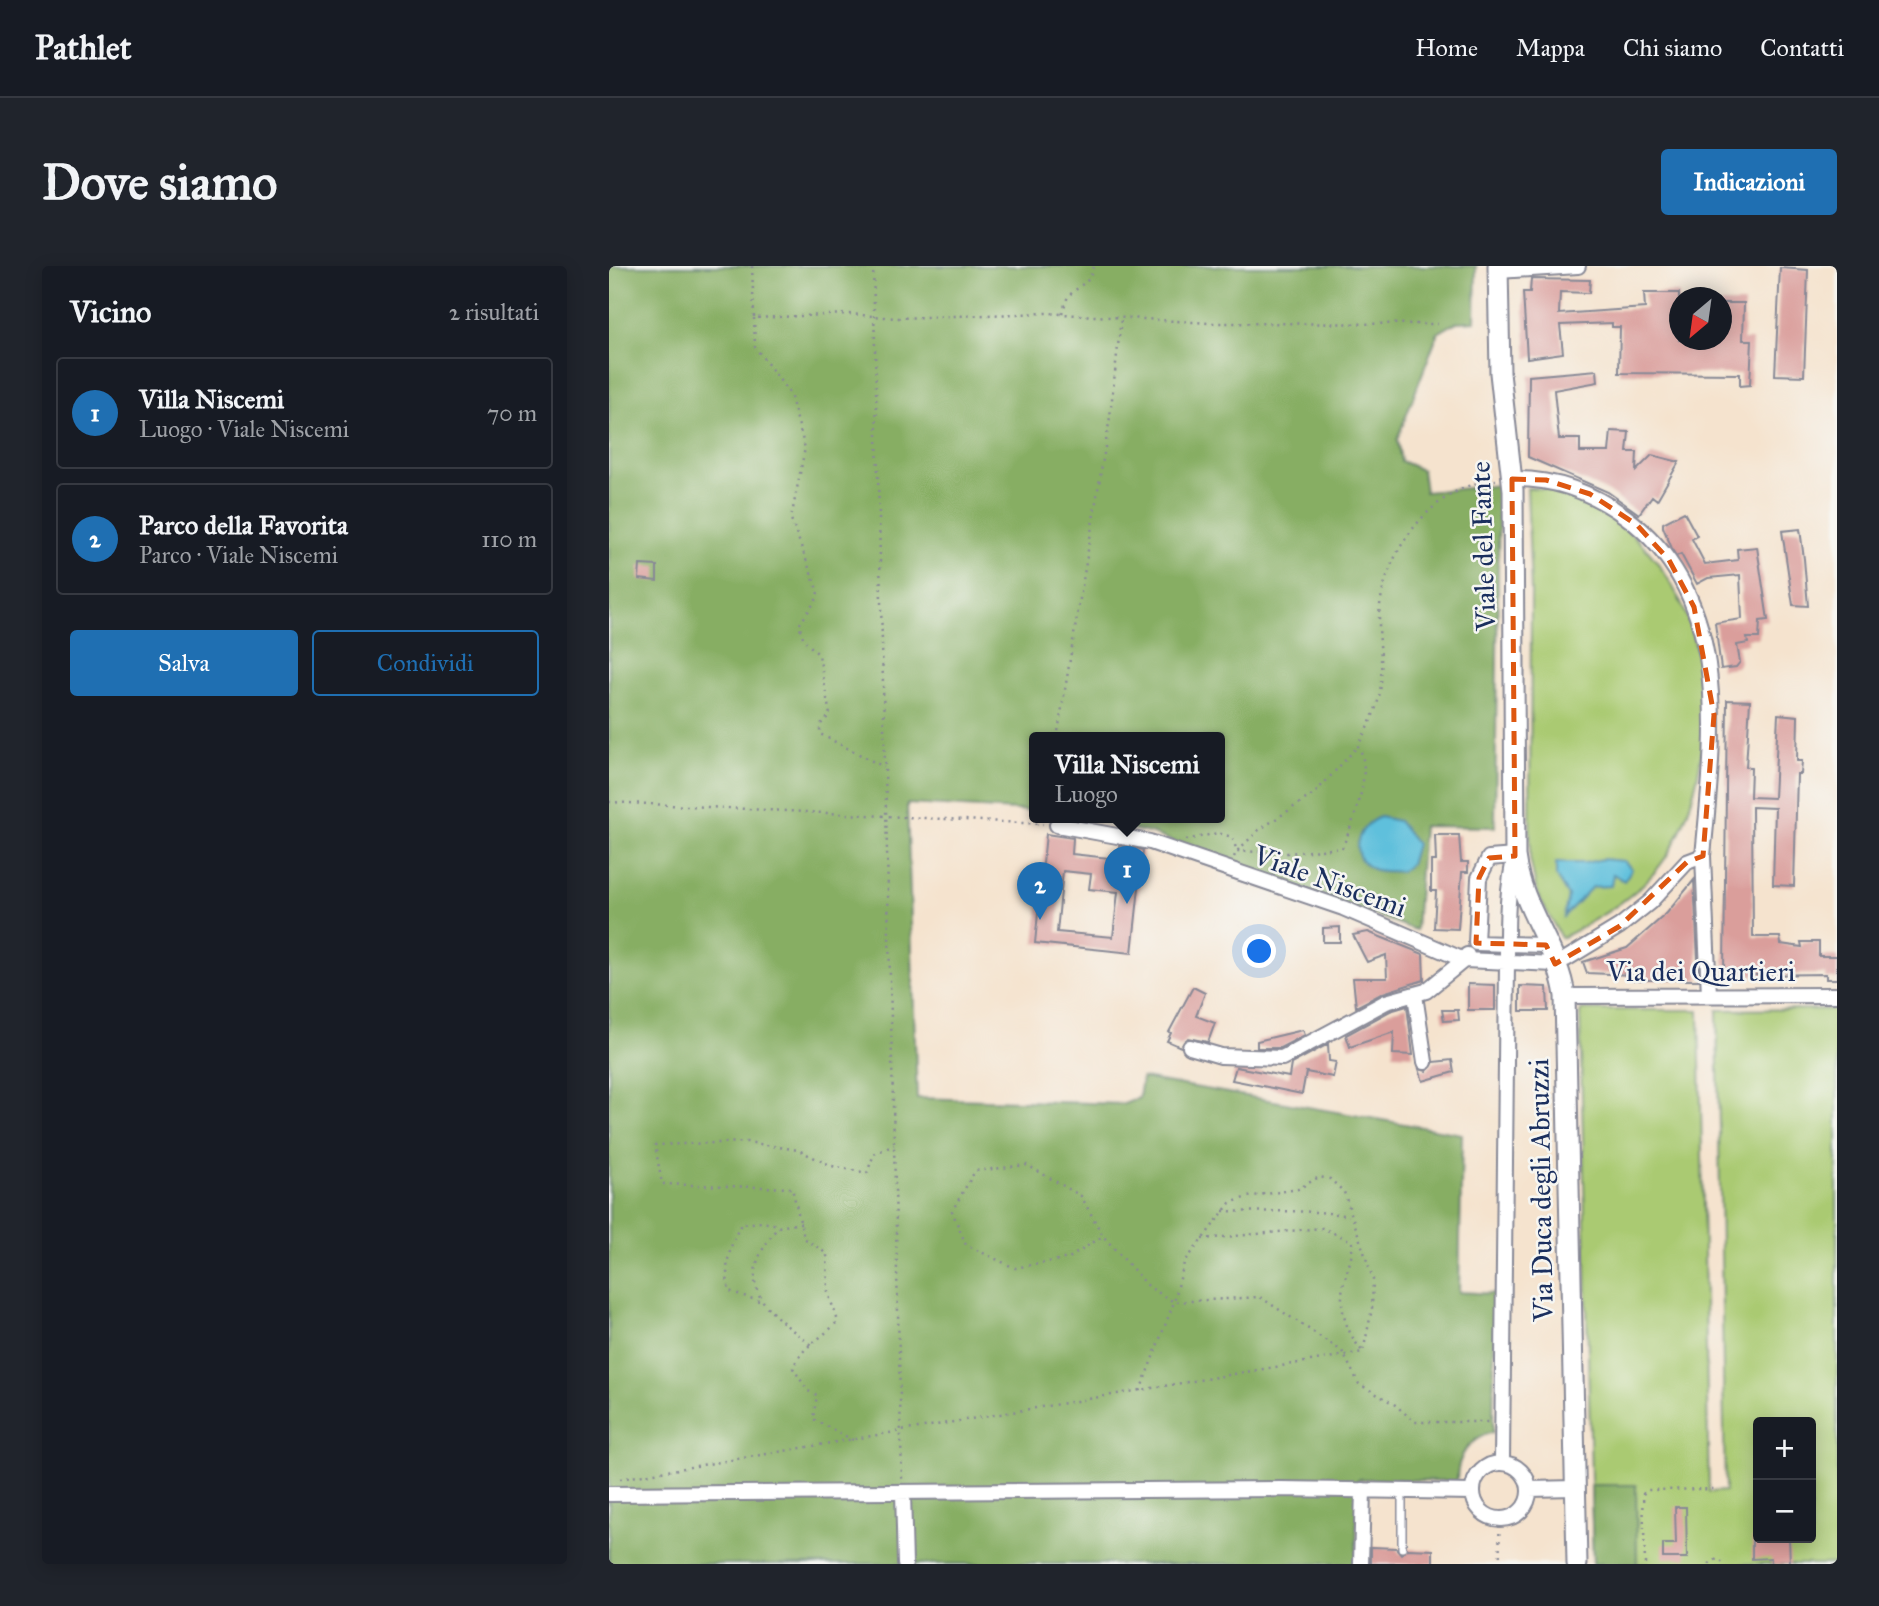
<!DOCTYPE html>
<html lang="it">
<meta charset="utf-8">
<style>
:root{--surface:#171b24;--page:#20242c;--text:#f1f3f6;--muted:#9ea1a6;--line:#363941;--accent:#1f6fb2}
body{margin:0;font-family:"IM FELL Great Primer",serif;background:var(--page);color:var(--text)}
.controls{position:absolute;right:21px;bottom:21px;display:grid;overflow:hidden;border-radius:7px;box-shadow:0 4px 18px #0003}
.controls button{width:63px;height:63px;display:grid;place-items:center;padding:0;border:0;border-bottom:2px solid var(--line);background:var(--surface);color:var(--text);font:35px sans-serif}
.compass{position:absolute;left:1060px;top:21px;width:63px;height:63px;border-radius:50%;background:var(--surface);box-shadow:0 4px 18px #0003;rotate:209deg}
.you{position:absolute;left:651px;top:686px;width:24px;height:24px;margin:-18px;border:5px solid #fff;border-radius:50%;background:#1a73e8;box-shadow:0 0 0 10px #1a73e833}
.badge{display:grid;place-items:center;width:46px;height:46px;border-radius:50%;background:var(--accent);color:#fff;font-size:23px;font-weight:700}
.pin{position:absolute;translate:-50% -58px;filter:drop-shadow(0 2px 4px #0008)}
.pin::after{content:'';position:absolute;top:37px;width:24px;height:21px;background:inherit;clip-path:polygon(0 0,100% 0,50% 100%)}
.popup{position:absolute;left:420px;top:466px;width:196px;height:91px;box-sizing:border-box;display:grid;place-content:center;border-radius:7px;background:var(--surface);filter:drop-shadow(0 2px 5px #0005);font-size:23px;white-space:nowrap;color:var(--muted)}
.popup b{font-size:26px;color:var(--text)}
.popup::after{content:'';position:absolute;left:50%;top:100%;margin-left:-14px;border:14px solid transparent;border-top-color:var(--surface)}
.list{margin:0;padding:0;list-style:none}
h2{display:flex;justify-content:space-between;align-items:center;height:91px;margin:0;padding:0 28px;font-size:30px}
h2 small{font-size:23px;font-weight:400;color:var(--muted)}
.list li{display:grid;grid-template-columns:46px 1fr auto;gap:21px;align-items:center;box-sizing:border-box;height:112px;margin:0 14px 14px;padding:0 14px;border:2px solid var(--line);border-radius:7px}
.list b{display:block;font-size:26px;white-space:nowrap}
.list p{margin:0;font-size:23px;white-space:nowrap;color:var(--muted)}
.list em{font-size:23px;font-style:normal;color:var(--muted)}
.actions{display:flex;gap:14px;padding:21px 28px}
.actions a{flex:1;padding:16px 0;border:2px solid var(--accent);border-radius:7px;text-align:center;font-size:24px;color:var(--accent)}
.actions .main{background:var(--accent);color:#fff}
.map{position:relative;flex:none;width:1228px;height:1298px;overflow:hidden;border-radius:7px}
header{display:flex;align-items:center;gap:42px;box-sizing:border-box;height:98px;padding:0 35px;background:var(--surface);border-bottom:2px solid var(--line)}
header strong{font-size:33px}
nav{display:flex;gap:38px;margin-inline-start:auto;font-size:24px}
.intro{display:flex;align-items:center;justify-content:space-between;box-sizing:border-box;height:168px;padding:0 42px}
h1{margin:0;font-size:49px}
.button{padding:18px 32px;border-radius:7px;background:var(--accent);color:#fff;font-size:24px;font-weight:700}
main{display:flex;gap:42px;padding:0 42px}
aside{flex:1;background:var(--surface);border-radius:7px;box-shadow:0 4px 18px #0003}
.map>svg:first-child{display:block}
</style>
<header>
<strong>Pathlet</strong>
<nav><a>Home</a><a>Mappa</a><a>Chi siamo</a><a>Contatti</a></nav>
</header>
<div class="intro"><h1>Dove siamo</h1><a class="button">Indicazioni</a></div>
<main>
<aside>
<h2>Vicino<small>2 risultati</small></h2>
<ul class="list">
<li><span class="badge">1</span><div><b>Villa Niscemi</b><p>Luogo · Viale Niscemi</p></div><em>70 m</em></li>
<li><span class="badge">2</span><div><b>Parco della Favorita</b><p>Parco · Viale Niscemi</p></div><em>110 m</em></li>
</ul>
<div class="actions"><a class="main">Salva</a><a>Condividi</a></div>
</aside>
<div class="map">
<svg width="1228" height="1298" viewBox="0 0 1228 1298">
<rect width="100%" height="100%" fill="#f6f6f2"/>
<filter id="ink" filterUnits="userSpaceOnUse"><feTurbulence type="fractalNoise" baseFrequency=".0143" numOctaves="2"/><feDisplacementMap in="SourceGraphic" scale="14" xChannelSelector="R" yChannelSelector="G"/><feConvolveMatrix kernelMatrix="1 2 1 2 8 2 1 2 1" color-interpolation-filters="sRGB"/></filter>
<filter id="wash" filterUnits="userSpaceOnUse"><feTurbulence type="fractalNoise" baseFrequency=".00686" numOctaves="4" result="noise"/><feDisplacementMap in="SourceGraphic" scale="28" xChannelSelector="R" yChannelSelector="G"/><feGaussianBlur stdDeviation="1.57" result="paint"/><feColorMatrix in="noise" values="0 0 0 0 0 0 0 0 0 0 0 0 0 0 0 0 0 1.4 0 .05"/><feComposite in="paint" operator="in"/></filter>
<g filter="url(#wash)">
<rect width="100%" height="100%" fill="#f5e3ce"/>
<!-- green -->
<path fill="#aaca72" stroke="#627c68" stroke-width="2" fill-rule="evenodd" d="M918,222C942,220 968,233 988,244C1104,306 1122,482 1059,588C1035,627 991,652 952,672L928,627L921,593L922,325Z
M1228,743V1298H984L971,747L973,744H1090L1100,1226L1116,1225L1108,744ZM1149,1156H1202V1272H1149Z"/>
<!-- forest -->
<path fill="#87ae64" stroke="#516e61" stroke-width="2" d="M0,0H867L866,55L848,56L829,67L788,174L792,195L813,204L816,226L890,219L886,561L814,560L807,664L541,567L472,552H611V472H425V545L298,538L308,832L515,838L530,832L533,812L853,868L850,1026L886,1028L884,1166C859,1173 848,1190 848,1215L749,1213L747,1298H0Z
M982,1219H1027L1028,1298H984Z"/>
<!-- water -->
<path fill="#5ec0dc" stroke="#3c789d" stroke-width="2" d="M771,551L789,555L807,578L801,599L792,606C783,604 773,607 764,603C737,591 748,559 771,551Z
M993,593L1015,595L1023,603L1015,615L1004,608L1002,620L983,621L955,650L959,630L947,610V597H976Z"/>
<g id="blocks">
<!-- building -->
<path fill="#da9e9b" fill-rule="evenodd" d="M1171,2L1199,4L1195,110L1166,109Z
M922,13L981,14L980,27L951,26L950,48L1036,42L1035,27H1070V74H1112V37H1135L1134,74H1143L1141,119L1131,120V108L1010,107L1011,61H1003V57L951,59L954,87L918,92L914,26H921Z
M988,104L989,116L945,124L950,173H971V186H1000L1002,165L1020,166L1018,186H1028L1027,205L1043,189L1070,196L1048,234L1043,230L1030,248L999,226L919,191L920,110Z
M1075,246L1088,270L1083,273L1096,298L1129,294L1128,283L1148,281L1159,354L1151,355L1150,372H1138L1139,377L1128,379L1131,396L1127,401L1112,403L1106,357L1133,353L1131,309L1099,312L1088,318L1072,288L1067,290L1064,285L1054,261V257Z
M1191,263L1195,293L1199,340L1184,339L1173,265Z
M31,299L48,300V315L30,313Z
M1118,434L1141,435L1137,501L1142,502L1141,531L1165,532L1169,448L1189,450L1188,495H1193L1192,508H1188L1185,620L1164,619L1166,542L1143,541L1144,671H1171L1172,678L1193,681L1192,676H1210V690H1228V713H1217V708L1141,709V706H1115Z
M437,568L464,572L463,588L509,593L510,580L534,584L523,687L426,677ZM454,605L482,608L480,623L509,626L504,671L448,666Z
M826,569H850L852,596H859V606H853L849,663L825,662L827,625H822V595H827Z
M1085,614L1090,714H1024V709L978,707L974,696L1018,682L1058,647Z
M731,661V676H714V662Z
M759,666L814,688L815,714L774,727L747,741L744,712H778L777,689L758,696L744,669Z
M859,718L886,719V744H859Z
M911,720L938,721L939,745H911Z
M584,721L596,727L587,750L606,757L599,776L579,772L572,781L558,775L562,767L560,766Z
M798,740L804,789L784,788L785,766L741,781L737,769L781,745Z
M833,744H849L850,754L835,755Z
M694,764L696,769L671,782H648V775Z
M719,778L720,795L727,796L724,811L697,806L693,828L623,814L627,801L680,811L682,798Z
M843,794L845,806L814,815L810,803L818,805L825,796Z
M1066,1241H1077L1078,1292H1054V1278H1067Z
M1143,1272H1180L1181,1298H1162V1292L1143,1293Z
M762,1281L787,1282L792,1288L799,1283L824,1284V1298H762Z"/>
</g>
</g>
<g filter="url(#ink)">
<use href="#blocks" fill-opacity="0" stroke="#888996" stroke-width="2"/>
<g fill="none" stroke-linecap="round" stroke-linejoin="round">
<!-- lane casing -->
<g stroke="#888996" stroke-width="10">
<path id="lane" d="M793,1282V1225"/>
</g>
<!-- street casing -->
<g stroke="#888996" stroke-width="18">
<path id="street" d="M889,5L969,0
M448,559L541,576L734,642L855,694L858,689
M1094,590L1100,729
M806,729L816,796
M956,730L1228,729
M581,781L612,790L673,792L777,736L817,725L855,694L946,698L957,693L1011,660L1041,636L1078,596L1094,590C1105,473 1125,331 1017,251C983,226 946,212 903,213
M893,1196L898,696C898,659 897,626 906,590L880,592L870,612L867,677L937,679
M864 1225a28 28 0 1 1 56 0a28 28 0 1 1-56 0Z
M920,1223L967,1222
M294,1227L296,1298
M0,1228L672,1223L864,1226
M752,1298L754,1224"/>
</g>
<!-- secondary casing -->
<g stroke="#888996" stroke-width="23">
<path id="secondary" d="M889,0L891,107L904,224L906,590C913,644 950,683 956,730L968,1298"/>
</g>
<!-- path -->
<path stroke="#888996" stroke-width="2.5" stroke-dasharray="2 5" stroke-linecap="butt" d="M143,0L145,52L240,48L287,52L437,47L600,57L829,58
M264,0L293,1214
M453,47L459,30L480,13L485,0
M145,52L146,81L181,128L196,182L182,253L209,326L207,334L190,359L195,374L210,389L221,449L211,459V468L275,501
M448,472L501,151L512,53
M0,536L434,558
M577,574L609,567L623,571L628,585L650,564L706,527L749,480
M625,591L628,585L679,587L733,582C744,557 765,504 749,480C756,466 765,450 769,435C776,408 770,383 770,355C770,292 822,218 887,214
M614,945C655,947 700,942 740,950
M192,957L169,961C122,1020 153,1040 202,1079
M593,973L713,962L743,975C745,996 733,1011 733,1030C732,1051 741,1071 754,1086
M150,1035L120,1025C115,999 120,981 132,958L153,956L170,959
M531,1125L565,1036L651,1031L733,1085L750,1118L785,1138L806,1156H880
M244,1174L204,1153L208,1129L199,1125L184,1102C195,1077 210,1076 229,1055L219,1027L218,988L195,972L183,922L53,918L46,879L138,876L189,884L223,900L258,907L265,888L285,879
M11,1213L754,1086L763,1043L764,1013L735,926L721,913L710,911L689,923L638,931L621,937L575,997L565,1036L540,1021L494,970L472,930L418,899L366,905L343,945L357,979L406,1002L460,992L494,970
M890,1253L891,1298
M1036,1298L1034,1228L1038,1224L1107,1223
M1100,1298L1108,1293L1116,1298"/>
<!-- lane -->
<use href="#lane" stroke="#fff" stroke-width="7"/>
<!-- street -->
<use href="#street" stroke="#fff" stroke-width="14"/>
<!-- secondary -->
<use href="#secondary" stroke="#fff" stroke-width="19"/>
</g>
</g>
<!-- marked area -->
<path fill="none" stroke="#de5710" stroke-width="5" stroke-dasharray="14 9" stroke-linejoin="round" d="M903,213L937,214L981,228L1028,259L1060,294L1085,341L1105,449L1094,590L1078,596L1011,660L946,698L937,679L867,677L870,612L880,592L906,590Z"/>
<g text-anchor="middle" dominant-baseline="central" stroke-width="5" stroke-linejoin="round" paint-order="stroke">
<!-- street labels -->
<g font-size="28" fill="#1b2f5e" stroke="#f6f6f2">
<text transform="translate(874 280) rotate(-92)">Viale del Fante</text>
<text transform="translate(721 615) rotate(20)">Viale Niscemi</text>
<text x="1092" y="705">Via dei Quartieri</text>
<text transform="translate(932 924) rotate(-91)">Via Duca degli Abruzzi</text>
</g>
</g>
</svg>
<div class="controls">
<button>+</button>
<button>−</button>
</div>
<svg class="compass" viewBox="-18 -18 36 36"><path d="M0-13l5 13h-10z" fill="#e53935"/><path d="M0 13l5-13h-10z" fill="#9ea1a6"/></svg>
<div class="you"></div>
<div class="pin badge" style="left:518px;top:638px">1</div>
<div class="popup"><b>Villa Niscemi</b>Luogo</div>
<div class="pin badge" style="left:431px;top:654px">2</div>
</div>
</main>
